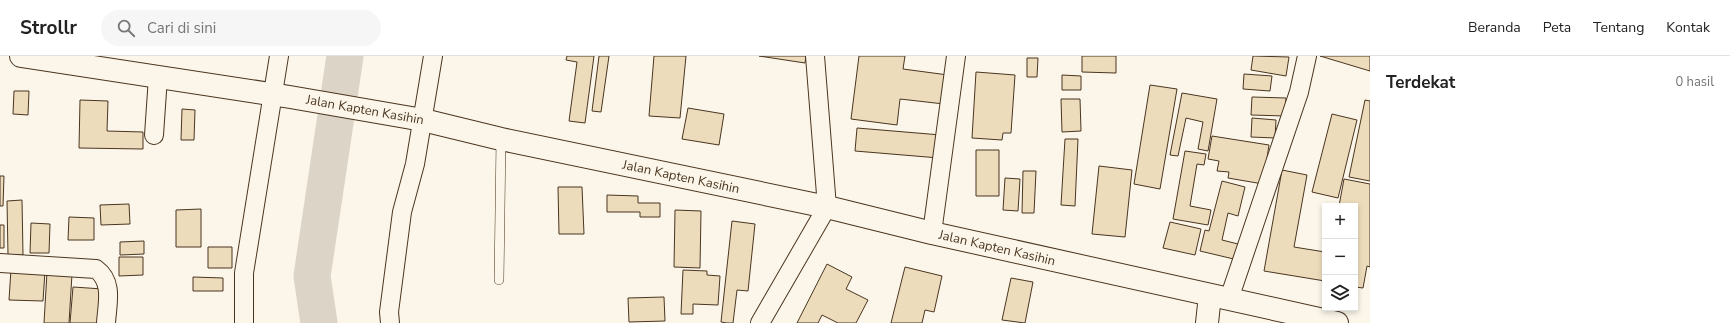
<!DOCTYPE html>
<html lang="id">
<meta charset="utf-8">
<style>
:root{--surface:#fff;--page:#f6f6f6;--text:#222;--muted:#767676;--line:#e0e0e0}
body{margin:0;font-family:"Nunito Sans",sans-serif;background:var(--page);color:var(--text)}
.controls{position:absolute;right:12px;bottom:12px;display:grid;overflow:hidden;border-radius:0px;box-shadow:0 2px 6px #0003}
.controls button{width:36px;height:36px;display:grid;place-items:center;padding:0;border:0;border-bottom:1px solid var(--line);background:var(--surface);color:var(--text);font:20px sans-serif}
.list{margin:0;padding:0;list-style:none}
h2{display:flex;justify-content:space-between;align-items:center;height:52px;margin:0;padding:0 16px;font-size:17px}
h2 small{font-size:13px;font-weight:400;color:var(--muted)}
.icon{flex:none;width:22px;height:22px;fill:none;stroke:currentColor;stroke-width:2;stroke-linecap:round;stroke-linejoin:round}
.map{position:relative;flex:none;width:1370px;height:267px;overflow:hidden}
header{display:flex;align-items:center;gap:24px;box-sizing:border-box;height:56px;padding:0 20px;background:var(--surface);border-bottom:1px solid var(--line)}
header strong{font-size:19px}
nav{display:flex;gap:22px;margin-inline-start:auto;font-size:14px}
.search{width:280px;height:36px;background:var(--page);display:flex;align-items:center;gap:10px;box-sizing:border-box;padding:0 14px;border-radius:22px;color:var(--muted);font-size:15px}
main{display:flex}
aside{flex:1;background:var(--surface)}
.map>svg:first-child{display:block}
</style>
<header>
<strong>Strollr</strong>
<div class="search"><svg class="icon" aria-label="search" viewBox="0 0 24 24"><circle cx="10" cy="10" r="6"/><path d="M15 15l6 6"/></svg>Cari di sini</div>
<nav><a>Beranda</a><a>Peta</a><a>Tentang</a><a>Kontak</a></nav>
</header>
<main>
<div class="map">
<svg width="1370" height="267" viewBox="0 0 1370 267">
<rect width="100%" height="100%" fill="#fbf6e9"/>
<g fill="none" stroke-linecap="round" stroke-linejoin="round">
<!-- river -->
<path stroke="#dcd4c6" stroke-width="37" d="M319,267L312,220L345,0"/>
</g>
<!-- building -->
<path fill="#ecdcbc" stroke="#4a3520" d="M567,0H594L585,67L569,65L577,6L566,4Z
M599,0H609L601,56L592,55Z
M654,0H686L680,62L649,60Z
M759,0H806L805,7Z
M859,0H905L903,13L948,19L944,48L900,43L897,69L851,63Z
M1082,0H1116V17L1082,16Z
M1253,0L1289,1L1286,20L1251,14Z
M1320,0H1370V15Z
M1027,2H1038L1037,21H1027Z
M976,16L1015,19L1011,77H1003L1002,84L972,82Z
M1244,18L1272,20L1270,35L1243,33Z
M1062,19L1081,20V34H1062Z
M1150,29L1177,33L1160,133L1134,128Z
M14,35H29L28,59L13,58Z
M1182,37L1217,43L1208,95L1198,93L1203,66L1186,62L1178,100L1170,99Z
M1252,41L1286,42L1285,60L1251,59Z
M1061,43H1080L1081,75L1062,76Z
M80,44L108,45L107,75L143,76V93L79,92Z
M1365,44L1370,45V125L1349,121Z
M688,52L724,58L719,89L682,83Z
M182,53L195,54L194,84H181Z
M1332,58L1357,64L1338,142L1312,136Z
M1252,62L1276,64L1275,82L1251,81Z
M857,72L941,79L939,102L855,95Z
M1212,80L1269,89L1263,128L1228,122L1229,116L1217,115L1219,105L1208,103Z
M1065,83H1078L1075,150L1061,149Z
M976,94H999V140H976Z
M1185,95L1206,98L1204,109L1197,108L1190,150L1211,154L1208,169L1173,163Z
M1099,110L1132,114L1125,181L1092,178Z
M1282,114L1307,119L1294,191L1325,196V225L1264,215Z
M1023,115H1036L1034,157H1022Z
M0,120H4L3,150H0Z
M1005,122L1020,123L1018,155L1003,154Z
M1344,123L1370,128V211L1367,210L1363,232L1355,231V150H1339Z
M1222,125L1245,131L1238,160L1228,157L1222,184L1242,189L1238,204L1200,195L1205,174L1209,175Z
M558,131H582L584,178H559Z
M607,139L638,140V147H660V161H640V156H607Z
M22,144L23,199H8L7,145Z
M129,148L130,168L101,169L100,149Z
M201,153V191H176V154Z
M675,154L701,155L700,212L674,211Z
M69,161L94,162V184H68Z
M732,165L755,168L748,235L737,234L733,267H727L721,266Z
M1170,166L1201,173L1195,199L1163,192Z
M31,167L50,168L49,197H30Z
M0,169H4V192H0Z
M144,185V198L120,199V186Z
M208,191H232V212H208Z
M119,201H143V219L119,220Z
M827,208L852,221L846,233L868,244L856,267H838L822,259L818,267H797Z
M905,211L942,220L934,256L925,254L922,267H891Z
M11,213L45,215L43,245L9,244Z
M683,214L707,215V219L720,220L718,249L693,248V258H681Z
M47,216L72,218L69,267H44Z
M193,221L223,222V235H193Z
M1011,222L1033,226L1025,267L1002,264Z
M73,231L103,233L100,267H70Z
M664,241L665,265L629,266L628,242Z"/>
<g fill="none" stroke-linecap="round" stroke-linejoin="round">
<!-- service casing -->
<g stroke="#4a3520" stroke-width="10">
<path id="service" d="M499,224L501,83"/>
</g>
<!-- minor casing -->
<g stroke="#4a3520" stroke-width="20">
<path id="minor" d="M154,79L158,21
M932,177L956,0
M0,207L96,213C114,226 107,249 106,267
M1229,243L1299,36L1307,0
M244,267V217L279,0
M390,267L389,256L402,156L415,108L433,0
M760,267L827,151L815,0"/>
</g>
<!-- secondary casing -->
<g stroke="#4a3520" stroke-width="24">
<path id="secondary" d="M21,0L290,41L423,64L501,83L827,151L932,177L1337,267
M1207,267L1210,239"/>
</g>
<!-- service -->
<use href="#service" stroke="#fbf6e9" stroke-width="9"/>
<!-- minor -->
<use href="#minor" stroke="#fbf6e9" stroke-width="18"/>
<!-- secondary -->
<use href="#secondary" stroke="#fbf6e9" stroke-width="22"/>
</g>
<g text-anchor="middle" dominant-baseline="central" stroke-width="3" stroke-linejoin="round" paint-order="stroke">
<!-- street labels -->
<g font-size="13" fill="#4a3520" stroke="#fbf6e9">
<text transform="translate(365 54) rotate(10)">Jalan Kapten Kasihin</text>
<text transform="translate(681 121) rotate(12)">Jalan Kapten Kasihin</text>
<text transform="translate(997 192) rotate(13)">Jalan Kapten Kasihin</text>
</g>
</g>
</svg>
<div class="controls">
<button>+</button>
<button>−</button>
<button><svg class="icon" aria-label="layers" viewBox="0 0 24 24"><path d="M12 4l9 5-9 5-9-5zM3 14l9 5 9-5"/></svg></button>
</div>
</div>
<aside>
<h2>Terdekat<small>0 hasil</small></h2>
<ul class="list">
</ul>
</aside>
</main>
